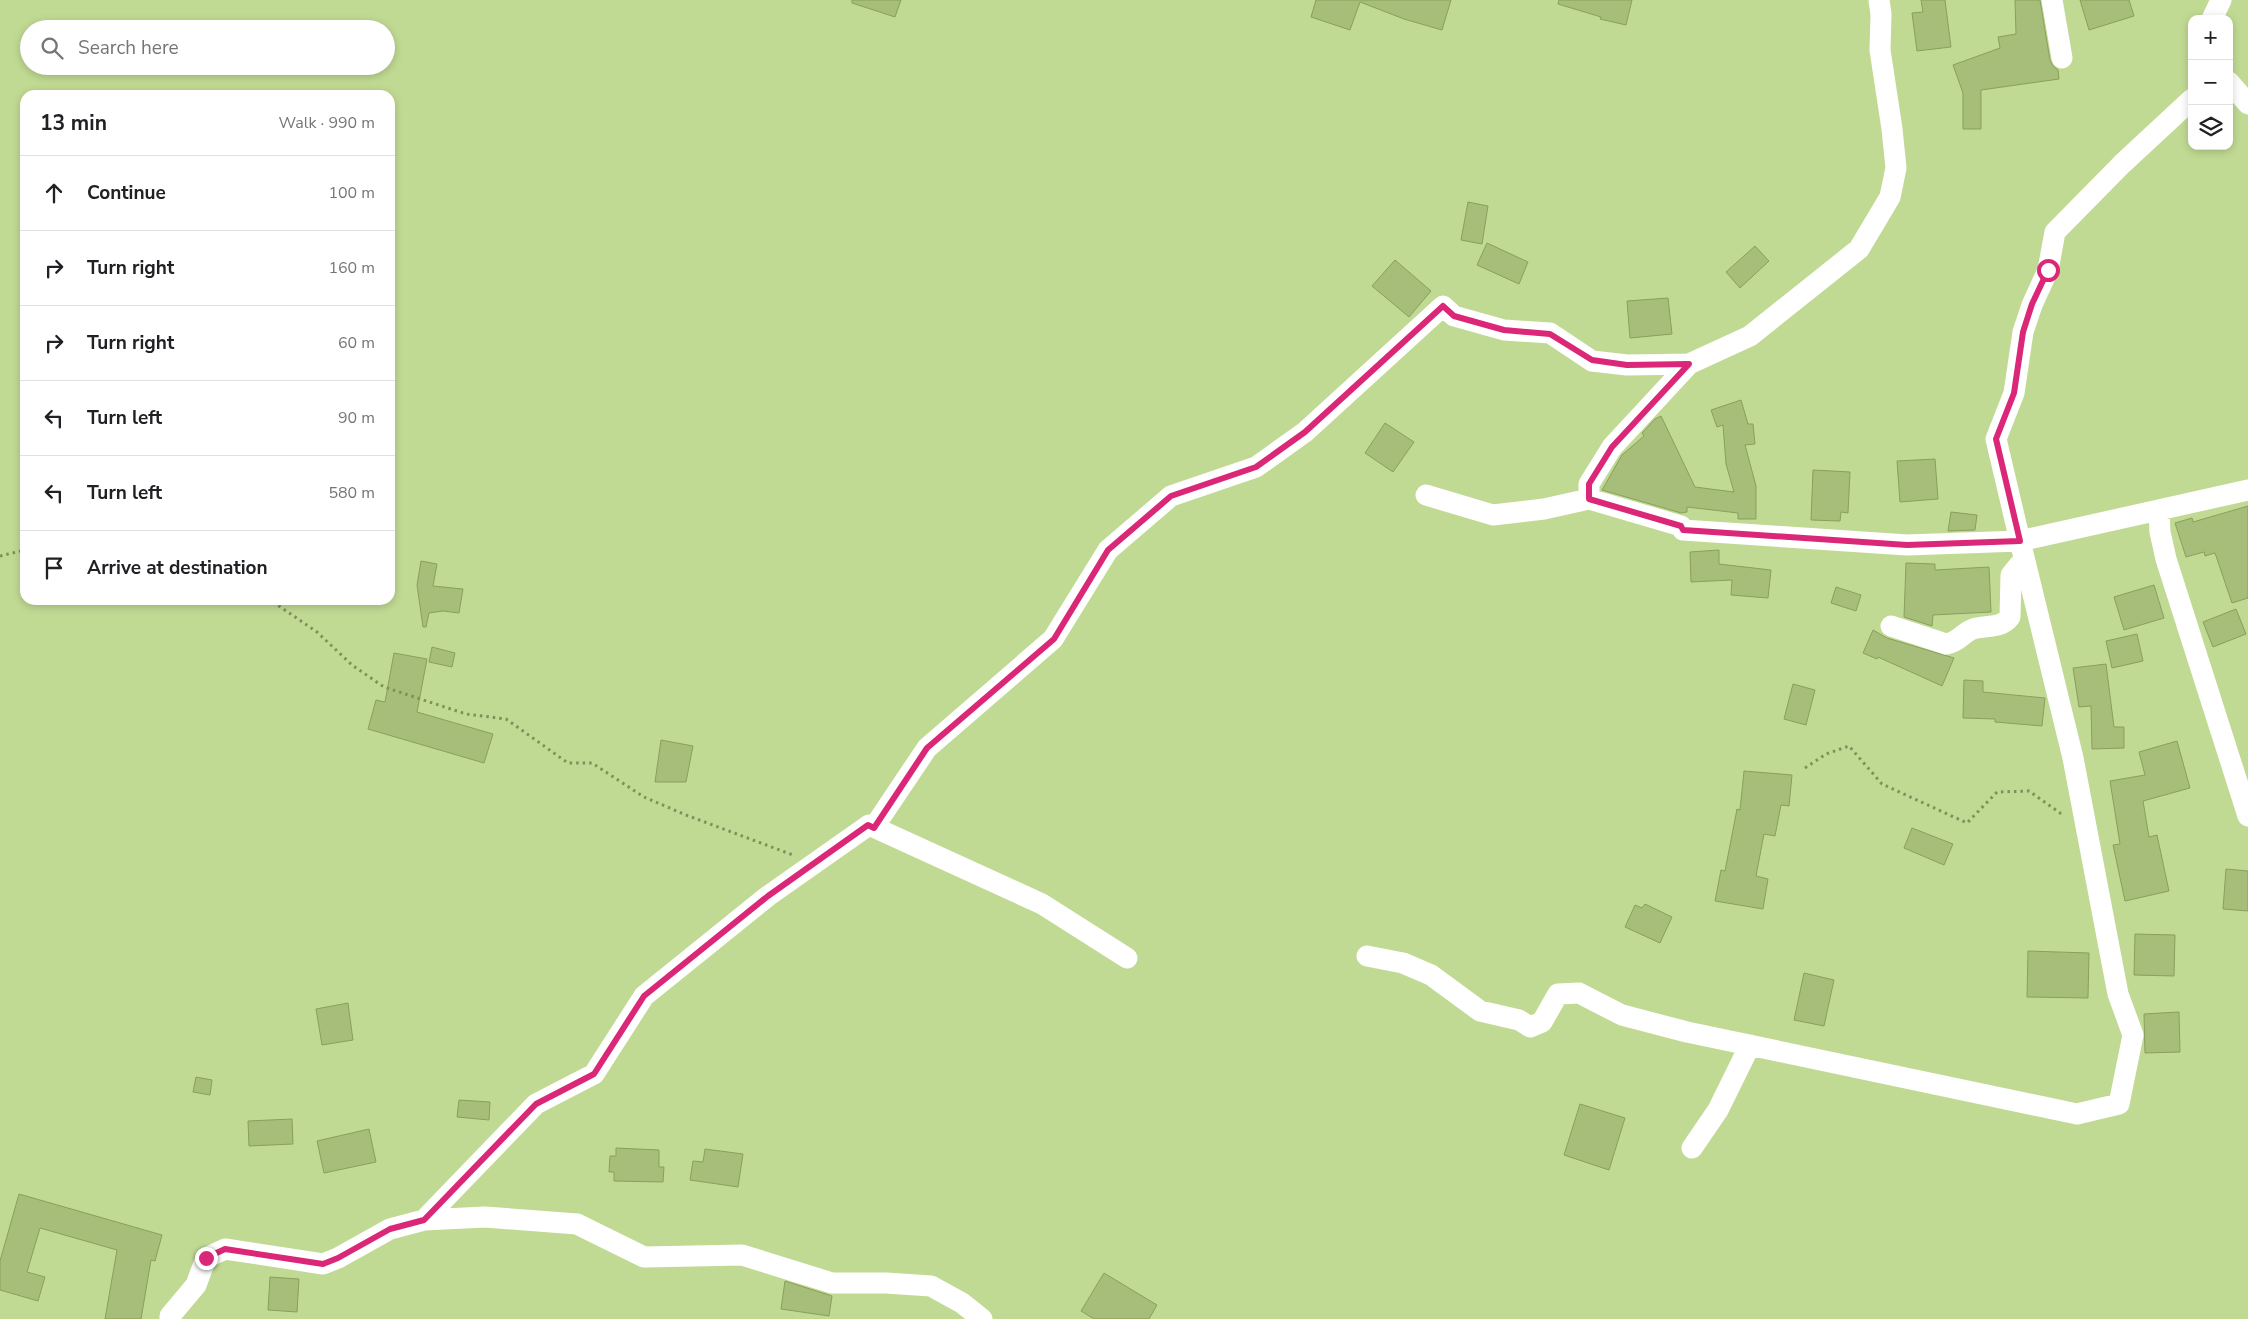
<!DOCTYPE html>
<meta charset="utf-8">
<style>
:root{--surface:#fff;--page:#f6f6f6;--text:#202124;--muted:#757577;--line:#e0e0e0}
body{margin:0;font-family:"Nunito Sans",sans-serif;background:var(--page);color:var(--text)}
.controls{position:absolute;right:15px;top:15px;display:grid;overflow:hidden;border-radius:10px;box-shadow:0 2px 8px #0003}
.controls button{width:45px;height:45px;display:grid;place-items:center;padding:0;border:0;border-bottom:1px solid var(--line);background:var(--surface);color:var(--text);font:25px sans-serif}
.stop{position:absolute;width:15px;height:15px;margin:-11px;border:4px solid #db2777;border-radius:50%;background:#fff}
.stop.end{background:#db2777;border-color:#fff;box-shadow:0 1px 5px #0008}
.list{margin:0;padding:0;list-style:none}
h2{display:flex;justify-content:space-between;align-items:center;height:65px;margin:0;padding:0 20px;font-size:21px}
h2 small{font-size:16px;font-weight:400;color:var(--muted)}
.list li{display:grid;grid-template-columns:32px 1fr auto;gap:15px;align-items:center;box-sizing:border-box;height:75px;padding:0 20px;border-top:1px solid var(--line)}
.list b{display:block;font-size:19px;white-space:nowrap}
.list em{font-size:16px;font-style:normal;color:var(--muted)}
.icon{flex:none;width:28px;height:28px;fill:none;stroke:currentColor;stroke-width:2;stroke-linecap:round;stroke-linejoin:round}
.map{position:relative;flex:none;width:2248px;height:1319px;overflow:hidden}
.search{position:absolute;background:var(--surface);box-shadow:0 2px 8px #0003;left:20px;top:20px;width:375px;height:55px;display:flex;align-items:center;gap:12px;box-sizing:border-box;padding:0 18px;border-radius:28px;color:var(--muted);font-size:19px}
.panel{position:absolute;background:var(--surface);box-shadow:0 2px 8px #0003;left:20px;top:90px;width:375px;height:515px;border-radius:15px}
.map>svg:first-child{display:block}
</style>
<div class="map">
<svg width="2248" height="1319" viewBox="0 0 2248 1319">
<rect width="100%" height="100%" fill="#c1da93"/>
<!-- building -->
<path fill="#a6be79" stroke="#899f5b" d="M852,0H901L895,17L852,3Z
M1316,0H1451L1442,30L1404,19L1360,2L1350,30L1311,17Z
M1559,0H1632L1626,25L1600,19L1601,17L1558,4Z
M1921,0H1945L1951,47L1917,51L1912,13L1923,12Z
M2015,0H2040L2050,60L2053,66L2058,70L2059,79L1981,90V129H1963V93L1953,65L2000,48L1998,37L2016,34Z
M2080,0H2129L2134,16L2089,30Z
M1468,202L1488,206L1482,244L1461,240Z
M1487,243L1528,262L1519,284L1477,265Z
M1755,246L1769,261L1740,288L1726,272Z
M1395,260L1431,291L1409,317L1372,286Z
M1668,298L1672,334L1630,338L1627,301Z
M1741,400L1748,424H1753L1755,444L1745,445L1756,486V519H1738V513L1687,507V512L1681,513L1602,490L1622,455L1644,436L1642,433L1655,419L1661,416L1695,487L1734,492L1726,464L1723,425L1717,427L1711,410Z
M1385,423L1414,442L1393,472L1365,453Z
M1935,459L1938,499L1900,502L1897,461Z
M1813,470L1850,472L1848,513L1841,512L1840,521L1811,520Z
M2248,506V598L2232,603L2215,553L2205,556L2204,552L2186,557L2175,523L2192,518L2193,522Z
M1951,512L1977,515L1975,530L1948,531Z
M1719,550V564L1771,570L1768,598L1731,595L1732,580L1691,582L1690,552Z
M421,561L437,564L433,586L463,589L459,613L443,611L429,613L426,627H423L417,585Z
M1906,563L1935,564V570L1989,567L1991,612L1933,615L1932,626L1904,617Z
M2154,585L2164,618L2124,630L2114,597Z
M1836,587L1861,595L1856,611L1831,603Z
M2236,609L2246,634L2213,647L2203,622Z
M1873,630L1887,638L1954,658L1942,686L1878,657L1877,659L1863,653Z
M2137,634L2143,661L2112,668L2106,641Z
M432,647L455,653L452,667L429,662Z
M394,653L427,659L417,712L493,734L484,763L368,729L376,700L385,702Z
M2106,664L2114,727H2124V748L2092,749L2091,706L2079,707L2073,668Z
M1964,680L1983,681V692L2045,698L2042,726L1995,722V719L1963,718Z
M1793,684L1815,690L1806,725L1784,719Z
M661,740L693,746L686,782H655Z
M2177,741L2190,788L2143,801L2149,837L2157,835L2169,891L2125,901L2113,845L2120,844L2110,781L2145,775L2139,752Z
M1744,771L1792,775L1789,806L1781,805L1775,836L1764,834L1756,876L1768,879L1763,909L1715,901L1721,870L1725,871L1737,809L1740,810Z
M1912,828L1953,844L1944,865L1904,848Z
M2226,869L2248,871V911L2223,909Z
M1645,904L1672,917L1660,943L1625,927L1635,905L1642,908Z
M2135,934L2175,935L2174,976L2134,975Z
M2028,951L2089,953L2088,998L2027,997Z
M1804,973L1834,980L1824,1026L1794,1020Z
M348,1003L353,1040L322,1045L316,1009Z
M2179,1012L2180,1052L2145,1053L2144,1014Z
M196,1077L212,1080L210,1095L193,1092Z
M459,1100L490,1102L489,1120L457,1117Z
M1580,1104L1625,1118L1609,1170L1564,1155Z
M292,1119L293,1144L249,1146L248,1121Z
M369,1129L376,1162L324,1173L317,1141Z
M616,1148L659,1150V1167H664L663,1182L614,1181V1172H609L610,1156H616Z
M705,1149L743,1154L738,1187L690,1180L693,1161L703,1162Z
M19,1194L162,1235L155,1261L151,1260L141,1319H105L117,1250L40,1228L27,1272L45,1277L38,1301L0,1290V1261Z
M1104,1273L1157,1305L1149,1319H1094L1081,1311Z
M270,1277L299,1279L297,1312L268,1310Z
M785,1281L832,1296L829,1316L781,1309Z"/>
<g fill="none" stroke-linecap="round" stroke-linejoin="round">
<!-- path -->
<path stroke="#7e905b" stroke-width="3" stroke-dasharray="2.5 4" stroke-linecap="butt" d="M0,556L25,550
M275,600L279,606L317,632L352,665L384,687L466,714L506,719L568,763H592L644,797L686,815L793,855
M1805,768L1826,754L1849,746L1882,784L1967,823L1997,792L2029,791L2060,813L2065,812"/>
<!-- minor -->
<path stroke="#fff" stroke-width="21" d="M2052,0L2062,58
M2212,19L2221,0
M2229,82L2248,104
M1426,495L1493,515L1544,509L1589,499L1681,526L1683,530L1907,545L2020,541L1996,439L2014,393L2023,332L2032,305L2048,270L2055,232L2122,164L2192,99
M1589,499V484L1612,447L1689,364
M2159,510L2160,532L2166,559L2248,816
M1891,626L1946,644C1959,642 1962,633 1973,629C1986,625 2001,629 2010,617L2011,575L2024,559
M874,827L927,748L1053,639L1108,550L1171,496L1256,467L1305,432L1443,306L1454,316L1504,330L1550,333L1592,361L1627,365L1689,364L1750,336L1859,249L1890,197L1896,168L1892,129L1880,50L1881,14L1879,0
M1367,956L1403,963L1431,975L1480,1011L1519,1020L1530,1027L1542,1022L1558,994L1579,993L1622,1015L1687,1032L2077,1114L2119,1104L2133,1035L2118,994L2073,758L2020,541L2248,490
M1692,1148L1718,1110L1750,1045
M424,1220L536,1104L594,1074L644,996L768,896L869,825L1042,904L1127,958
M170,1319V1316L196,1285L206,1258L225,1249L323,1264L338,1258L390,1229L424,1220L485,1217L577,1224L644,1257L742,1255L832,1283H886L931,1286L962,1303L982,1319"/>
</g>
<g fill="none" stroke-linecap="round" stroke-linejoin="round">
<!-- route -->
<path stroke="#db2777" stroke-width="6" d="M206,1258L225,1249L323,1264L338,1258L390,1229L424,1220L536,1104L594,1074L644,996L768,896L868,825L874,828L927,748L1054,639L1108,550L1171,496L1256,467L1305,432L1443,306L1454,316L1504,330L1550,334L1592,360L1627,365L1689,364L1612,447L1589,484V499L1681,526L1683,530L1907,545L2020,541L1996,439L2014,393L2023,332L2032,304L2048,270"/>
</g>
</svg>
<div class="controls">
<button>+</button>
<button>−</button>
<button><svg class="icon" aria-label="layers" viewBox="0 0 24 24"><path d="M12 4l9 5-9 5-9-5zM3 14l9 5 9-5"/></svg></button>
</div>
<div class="stop" style="left:2048px;top:270px"></div>
<div class="stop end" style="left:206px;top:1258px"></div>
<div class="search"><svg class="icon" aria-label="search" viewBox="0 0 24 24"><circle cx="10" cy="10" r="6"/><path d="M15 15l6 6"/></svg>Search here</div>
<section class="panel">
<h2>13 min<small>Walk · 990 m</small></h2>
<ul class="list">
<li><svg class="icon" aria-label="ahead" viewBox="0 0 24 24"><path d="M12 20V5M6 11l6-6 6 6"/></svg><div><b>Continue</b></div><em>100 m</em></li>
<li><svg class="icon" aria-label="right" viewBox="0 0 24 24"><path d="M7 20v-9h11M14 6l5 5-5 5"/></svg><div><b>Turn right</b></div><em>160 m</em></li>
<li><svg class="icon" aria-label="right" viewBox="0 0 24 24"><path d="M7 20v-9h11M14 6l5 5-5 5"/></svg><div><b>Turn right</b></div><em>60 m</em></li>
<li><svg class="icon" aria-label="left" viewBox="0 0 24 24"><path d="M17 20v-9H6M10 6l-5 5 5 5"/></svg><div><b>Turn left</b></div><em>90 m</em></li>
<li><svg class="icon" aria-label="left" viewBox="0 0 24 24"><path d="M17 20v-9H6M10 6l-5 5 5 5"/></svg><div><b>Turn left</b></div><em>580 m</em></li>
<li><svg class="icon" aria-label="arrive" viewBox="0 0 24 24"><path d="M6 21V4h12l-3 4 3 4H6"/></svg><div><b>Arrive at destination</b></div></li>
</ul>
</section>
</div>
